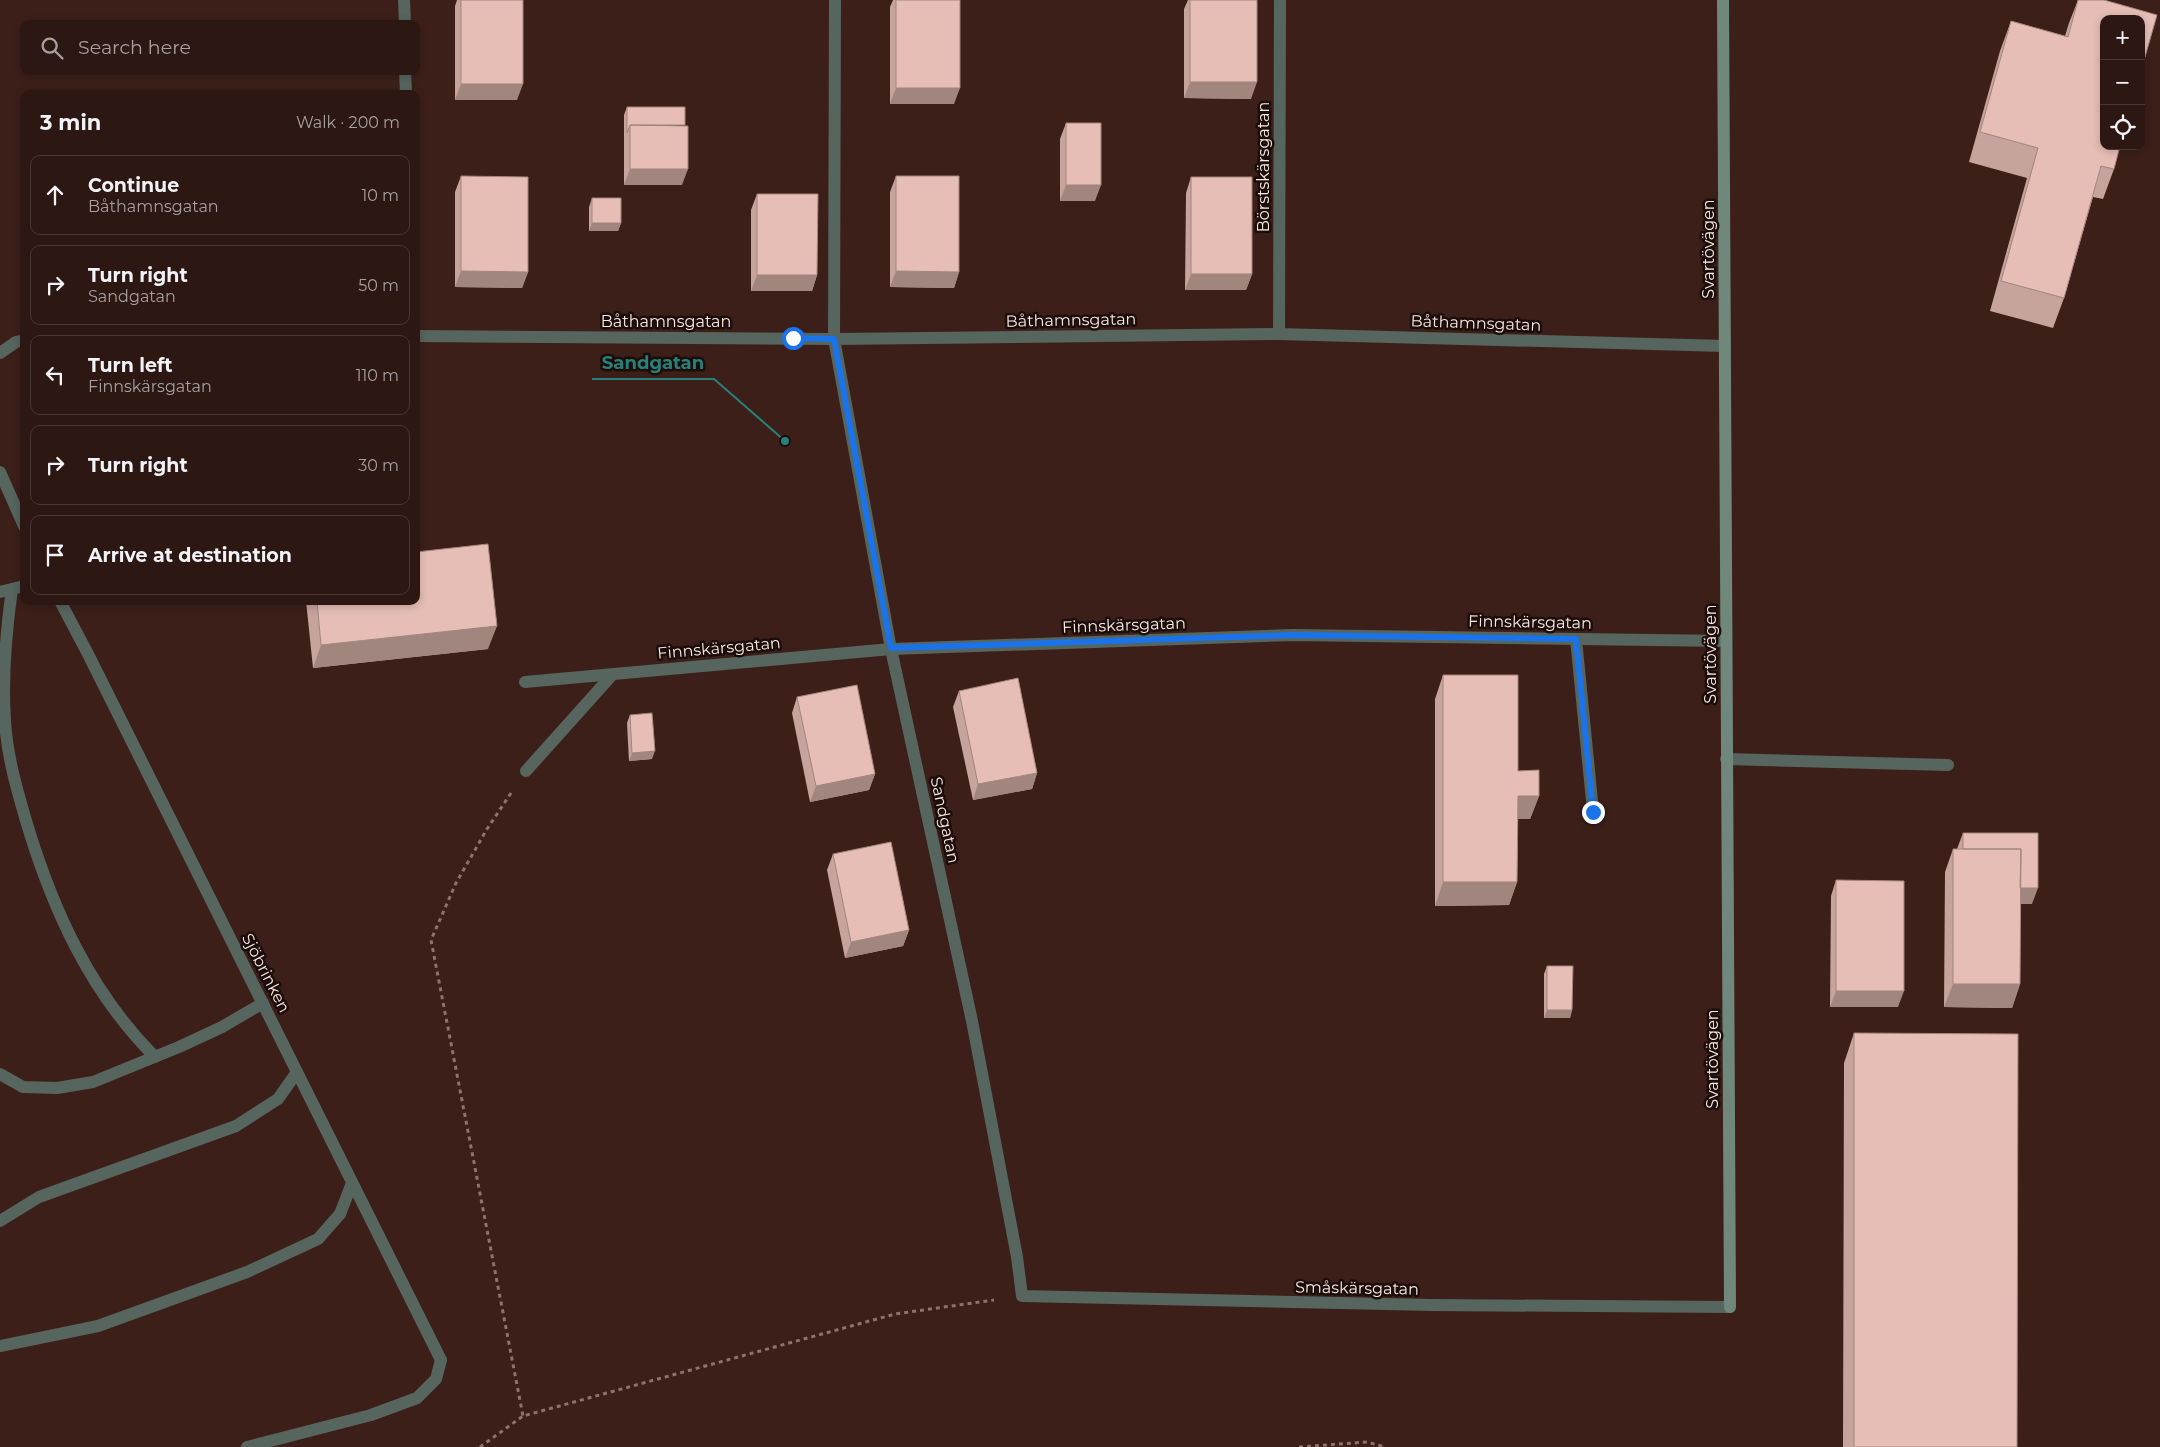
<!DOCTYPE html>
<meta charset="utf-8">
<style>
:root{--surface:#2d1713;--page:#35201c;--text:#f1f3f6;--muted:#a79fa0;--line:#483633}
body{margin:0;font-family:Montserrat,sans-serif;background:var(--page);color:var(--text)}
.controls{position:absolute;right:15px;top:15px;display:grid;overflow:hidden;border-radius:10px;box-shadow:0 2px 8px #0003}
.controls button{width:45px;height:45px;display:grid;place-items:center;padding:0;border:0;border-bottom:1px solid var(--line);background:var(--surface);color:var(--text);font:25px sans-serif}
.stop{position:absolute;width:15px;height:15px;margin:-11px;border:4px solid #1a73e8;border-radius:50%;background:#fff}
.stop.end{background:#1a73e8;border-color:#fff;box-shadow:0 1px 5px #0008}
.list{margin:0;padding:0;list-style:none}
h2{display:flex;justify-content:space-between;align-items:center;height:65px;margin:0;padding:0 20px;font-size:21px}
h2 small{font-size:16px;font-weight:400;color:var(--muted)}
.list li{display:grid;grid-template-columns:32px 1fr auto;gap:15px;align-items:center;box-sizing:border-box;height:80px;margin:0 10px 10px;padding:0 10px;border:1px solid var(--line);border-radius:10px}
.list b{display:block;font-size:19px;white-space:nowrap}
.list p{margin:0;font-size:16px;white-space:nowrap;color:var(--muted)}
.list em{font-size:16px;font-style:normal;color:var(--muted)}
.icon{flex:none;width:28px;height:28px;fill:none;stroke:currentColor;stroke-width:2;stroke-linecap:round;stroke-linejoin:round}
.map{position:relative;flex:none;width:2160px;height:1447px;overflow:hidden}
.search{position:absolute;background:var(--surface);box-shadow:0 2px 8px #0003;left:20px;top:20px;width:400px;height:55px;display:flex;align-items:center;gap:12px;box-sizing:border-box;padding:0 18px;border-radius:10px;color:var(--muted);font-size:19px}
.panel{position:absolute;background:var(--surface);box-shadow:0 2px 8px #0003;left:20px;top:90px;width:400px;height:515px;border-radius:10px}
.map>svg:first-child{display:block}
</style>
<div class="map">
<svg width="2160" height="1447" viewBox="0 0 2160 1447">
<rect width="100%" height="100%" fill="#3c1f19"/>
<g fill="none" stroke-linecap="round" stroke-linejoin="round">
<!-- path -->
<path stroke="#8c736e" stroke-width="3" stroke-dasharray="4 4" stroke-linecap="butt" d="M511,793L487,829L456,883L431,940L523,1416
M480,1447L523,1416L895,1314L994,1300
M1299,1447L1367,1442L1385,1447"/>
<!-- lane -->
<path stroke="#56655e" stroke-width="12" d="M12,589C6,632 2,676 5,721C7,756 17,790 27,824C53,910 90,992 155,1057
M0,592L24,586
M1576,639L1593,811
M1726,759L1948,765
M526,771L612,675
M0,1074L23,1087L57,1088L93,1082L179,1047L222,1027L263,1003
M0,1221L39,1197L236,1126L278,1099L297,1072
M0,1346L98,1326L247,1272L318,1239L340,1214L352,1183
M247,1447L371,1415L417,1398L436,1379L441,1360"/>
<!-- street -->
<path stroke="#56655e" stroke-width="12" d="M404,0L405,24
M835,0L834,339L891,649L972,1021L1017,1257L1022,1296L1432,1305L1730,1307
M405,71L406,94
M1279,334L1280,0
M416,336L834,339L1279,334L1725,346
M0,353L16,342L24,340
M0,472L24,526
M60,601L88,654L441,1360
M525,682L891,649L1293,635L1726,641"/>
<!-- secondary -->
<path stroke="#70887c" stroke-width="12" d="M1723,0L1730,1307"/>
</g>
<!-- wall -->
<path fill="#c6a39d" d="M457,0H523L517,100H455V6Z
M893,0H960L954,104H890V7Z
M1188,0H1257L1251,99L1184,98V9Z
M2078,0H2104L2114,169L2103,199L2093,197L2064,298L2053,328L1990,311L2027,178L1969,162L2000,51L2011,21L2065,36L2069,23Z
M627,107L682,185H624V115Z
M1066,123L1095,201H1060V139Z
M461,176L528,272L522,288L455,287V192Z
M896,176L959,272L954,288L890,287V192Z
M1191,177L1252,274L1246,290H1185L1186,193Z
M757,194L817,275L812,291H751V210Z
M592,198L621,223L618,231H589V207Z
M306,601H416L488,649L313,668Z
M1443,675L1518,771L1539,796L1530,819H1518L1517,882L1509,905L1435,906V699Z
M959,691L1037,773L1032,789L973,800L953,707Z
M797,697L875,774L869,790L810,802L792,713Z
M630,715L652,759L629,761L627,723Z
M1963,833L2032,904H2020V984L2012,1008L1944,1007L1945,872L1953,849H1957Z
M833,854L909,930L903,946L845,958L827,870Z
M1836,880L1898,1007H1830L1831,896Z
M1547,966L1572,1010L1570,1018H1544V974Z
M1854,1033L2017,1447H1843L1844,1063Z"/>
<!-- shaded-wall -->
<path fill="#a1857f" d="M1190,82H1257L1251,99L1184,98Z
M461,84H523L517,100H455Z
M896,88H960L954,104H890Z
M630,169H688L682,185H624Z
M1066,185H1101L1095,201H1060Z
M592,223H621L618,231H589Z
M461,271L528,272L522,288L455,287Z
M896,271L959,272L954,288L890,287Z
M1191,274H1252L1246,290H1185Z
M757,275H817L812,291H751Z
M497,626L488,649L313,668L321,645Z
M655,751L652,759L629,761L632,753Z
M1037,773L1032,789L973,800L978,784Z
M875,774L869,790L810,802L816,786Z
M1518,796H1539L1530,819H1509Z
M1443,882H1517L1509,905L1435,906Z
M2018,888H2038L2032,904H2012Z
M909,930L903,946L845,958L851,942Z
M1953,984H2020L2012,1008L1944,1007Z
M1836,991H1904L1898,1007H1830Z
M1547,1010H1572L1570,1018H1544Z"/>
<!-- building -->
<path fill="#e6beb6" stroke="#a1857f" d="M461,0H523V84H461Z
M896,0H960V88H896Z
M1190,0H1257V82H1190Z
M2078,0H2104L2157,15L2141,71V19H2104V146H2120L2114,169L2101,166L2064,298L2001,281L2038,148L1980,132L2011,21L2068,37Z
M627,107H685V125H630L627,133Z
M1066,123H1101V185H1066Z
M630,125L688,126V169H630Z
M461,176L528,177V272L461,271Z
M896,176H959V272L896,271Z
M1191,177H1252V274H1191Z
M757,194H818L817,275H757Z
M592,198H621V223H592Z
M488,544L497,626L321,645L317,601H416V552Z
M1443,675H1518V771L1539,770V796H1518L1517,882H1443Z
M1018,678L1037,773L978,784L959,691Z
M857,685L875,774L816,786L797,697Z
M652,713L655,751L632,753L630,715Z
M1963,833H2038V888H2020L2021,849H1963Z
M891,842L909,930L851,942L833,854Z
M1953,849H2021L2020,984H1953Z
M1836,880L1904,881V991H1836Z
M1547,966H1573L1572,1010H1547Z
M1854,1033L2018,1034L2017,1447H1854Z"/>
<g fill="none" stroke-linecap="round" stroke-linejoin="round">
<!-- route -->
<path stroke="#1a73e8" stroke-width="6" d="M793,338L834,339L891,648L1293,635L1576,639L1593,812"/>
</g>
<g text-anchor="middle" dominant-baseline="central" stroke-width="5" stroke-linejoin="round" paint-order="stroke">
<!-- street labels -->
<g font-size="16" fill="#fbe6e2" stroke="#1a0d0a">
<text transform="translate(1263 167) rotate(-90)">Börstskärsgatan</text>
<text transform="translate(1708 249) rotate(-90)">Svartövägen</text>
<text transform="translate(1071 320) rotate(-1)">Båthamnsgatan</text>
<text x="666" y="321">Båthamnsgatan</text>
<text transform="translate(1476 323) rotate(2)">Båthamnsgatan</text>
<text transform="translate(1530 622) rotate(1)">Finnskärsgatan</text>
<text transform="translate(1124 625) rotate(-2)">Finnskärsgatan</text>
<text transform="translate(719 648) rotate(-5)">Finnskärsgatan</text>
<text transform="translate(1710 654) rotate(-90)">Svartövägen</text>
<text transform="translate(945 820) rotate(78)">Sandgatan</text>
<text transform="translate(266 973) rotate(63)">Sjöbrinken</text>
<text transform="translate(1712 1059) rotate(-90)">Svartövägen</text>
<text transform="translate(1357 1288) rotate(1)">Småskärsgatan</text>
</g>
</g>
<!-- callouts -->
<path fill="none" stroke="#27817a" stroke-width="2" d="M785 441L714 379H592"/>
<circle fill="#27817a" stroke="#1a0d0a" stroke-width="2" cx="785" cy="441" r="5"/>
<g font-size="18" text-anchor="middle" font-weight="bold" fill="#27817a" stroke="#1a0d0a" stroke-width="5" stroke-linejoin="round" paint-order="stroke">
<text x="653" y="369">Sandgatan</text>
</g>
</svg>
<div class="controls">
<button>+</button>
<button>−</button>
<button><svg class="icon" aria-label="locate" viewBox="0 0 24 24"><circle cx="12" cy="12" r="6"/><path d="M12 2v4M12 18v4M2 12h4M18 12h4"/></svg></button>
</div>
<div class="stop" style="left:793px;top:338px"></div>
<div class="stop end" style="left:1593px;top:812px"></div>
<div class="search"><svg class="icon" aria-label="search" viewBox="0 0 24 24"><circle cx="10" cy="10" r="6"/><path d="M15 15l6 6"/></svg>Search here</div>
<section class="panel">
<h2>3 min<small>Walk · 200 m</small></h2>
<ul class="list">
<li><svg class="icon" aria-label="ahead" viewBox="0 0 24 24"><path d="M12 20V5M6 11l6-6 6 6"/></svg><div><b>Continue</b><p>Båthamnsgatan</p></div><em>10 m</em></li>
<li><svg class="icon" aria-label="right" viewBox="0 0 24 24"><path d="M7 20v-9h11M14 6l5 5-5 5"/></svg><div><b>Turn right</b><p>Sandgatan</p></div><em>50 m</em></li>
<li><svg class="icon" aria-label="left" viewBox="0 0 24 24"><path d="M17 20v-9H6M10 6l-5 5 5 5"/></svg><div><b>Turn left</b><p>Finnskärsgatan</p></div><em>110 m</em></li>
<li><svg class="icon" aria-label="right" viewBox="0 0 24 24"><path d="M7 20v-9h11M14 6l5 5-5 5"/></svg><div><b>Turn right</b></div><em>30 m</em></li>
<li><svg class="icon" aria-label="arrive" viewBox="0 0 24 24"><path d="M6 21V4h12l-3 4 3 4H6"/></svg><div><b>Arrive at destination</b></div></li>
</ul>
</section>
</div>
